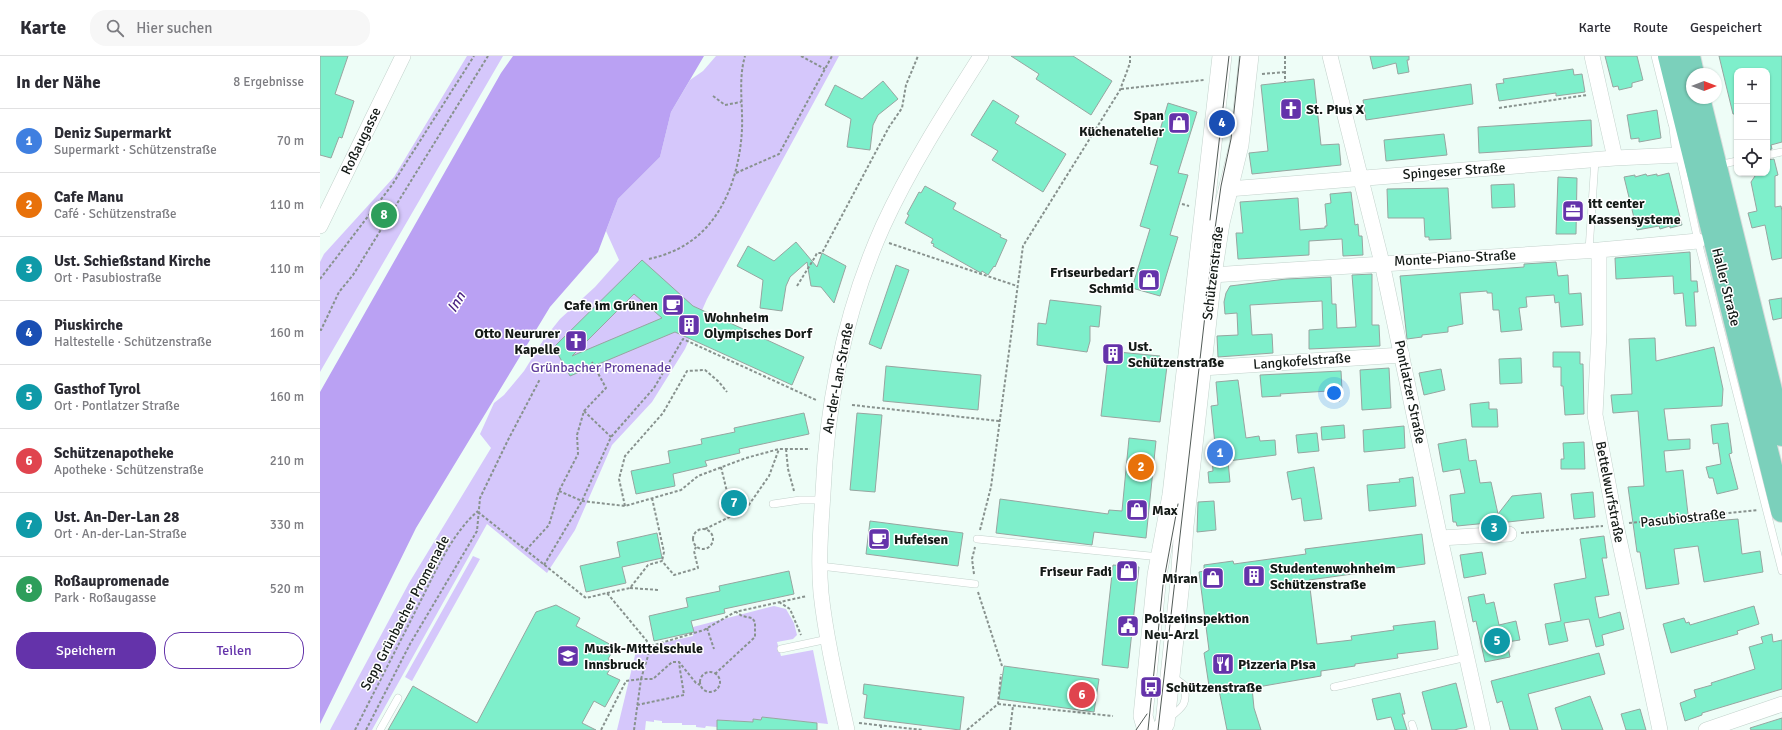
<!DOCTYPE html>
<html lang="de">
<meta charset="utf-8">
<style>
:root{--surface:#fff;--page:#f7f7f7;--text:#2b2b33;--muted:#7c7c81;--line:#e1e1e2;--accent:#6433aa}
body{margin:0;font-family:Signika,sans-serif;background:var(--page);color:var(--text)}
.controls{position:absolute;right:12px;top:12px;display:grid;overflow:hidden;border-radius:8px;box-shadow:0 1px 3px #0004}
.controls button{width:36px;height:36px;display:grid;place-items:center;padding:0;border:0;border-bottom:1px solid var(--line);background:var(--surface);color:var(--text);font:20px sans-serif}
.compass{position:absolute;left:1366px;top:12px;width:36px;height:36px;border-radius:50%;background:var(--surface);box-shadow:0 1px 3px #0004;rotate:90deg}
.you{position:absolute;left:1014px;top:337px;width:14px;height:14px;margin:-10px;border:3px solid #fff;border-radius:50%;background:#1a73e8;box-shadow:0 0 0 6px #1a73e833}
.badge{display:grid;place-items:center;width:26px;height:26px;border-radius:50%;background:var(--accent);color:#fff;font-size:13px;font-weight:700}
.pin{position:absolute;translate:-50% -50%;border:2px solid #fff;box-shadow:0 1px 4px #0006}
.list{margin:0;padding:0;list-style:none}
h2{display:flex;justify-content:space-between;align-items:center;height:52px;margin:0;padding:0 16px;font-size:17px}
h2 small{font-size:13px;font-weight:400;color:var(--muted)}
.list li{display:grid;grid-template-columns:26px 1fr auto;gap:12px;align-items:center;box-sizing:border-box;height:64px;padding:0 16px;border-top:1px solid var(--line)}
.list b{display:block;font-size:15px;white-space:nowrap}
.list p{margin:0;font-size:13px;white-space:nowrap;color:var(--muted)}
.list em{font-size:13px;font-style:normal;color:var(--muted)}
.actions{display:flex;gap:8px;padding:12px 16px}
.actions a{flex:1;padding:9px 0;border:1px solid var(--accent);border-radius:16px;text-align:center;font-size:14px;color:var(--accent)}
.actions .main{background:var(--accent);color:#fff}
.icon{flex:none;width:22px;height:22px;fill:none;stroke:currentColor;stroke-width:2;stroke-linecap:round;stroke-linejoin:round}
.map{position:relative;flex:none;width:1462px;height:674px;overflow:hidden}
header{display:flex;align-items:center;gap:24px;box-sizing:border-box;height:56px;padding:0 20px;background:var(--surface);border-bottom:1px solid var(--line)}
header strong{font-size:19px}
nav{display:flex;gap:22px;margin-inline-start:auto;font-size:14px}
.search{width:280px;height:36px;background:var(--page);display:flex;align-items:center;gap:10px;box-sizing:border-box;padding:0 14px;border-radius:16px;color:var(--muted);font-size:15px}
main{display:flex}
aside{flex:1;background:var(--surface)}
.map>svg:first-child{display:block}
</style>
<header>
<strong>Karte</strong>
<div class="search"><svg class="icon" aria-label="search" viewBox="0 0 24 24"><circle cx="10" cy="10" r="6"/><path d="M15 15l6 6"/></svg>Hier suchen</div>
<nav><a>Karte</a><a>Route</a><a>Gespeichert</a></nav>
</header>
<main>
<aside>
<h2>In der Nähe<small>8 Ergebnisse</small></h2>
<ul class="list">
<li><span class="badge" style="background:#3f7fe0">1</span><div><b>Deniz Supermarkt</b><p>Supermarkt · Schützenstraße</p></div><em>70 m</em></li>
<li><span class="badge" style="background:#e8710a">2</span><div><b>Cafe Manu</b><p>Café · Schützenstraße</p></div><em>110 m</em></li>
<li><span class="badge" style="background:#0f9aa8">3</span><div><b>Ust. Schießstand Kirche</b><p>Ort · Pasubiostraße</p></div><em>110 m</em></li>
<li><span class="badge" style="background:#1a4fb4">4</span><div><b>Piuskirche</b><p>Haltestelle · Schützenstraße</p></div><em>160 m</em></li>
<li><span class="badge" style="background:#0f9aa8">5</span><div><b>Gasthof Tyrol</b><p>Ort · Pontlatzer Straße</p></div><em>160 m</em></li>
<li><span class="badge" style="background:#e0444e">6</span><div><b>Schützenapotheke</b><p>Apotheke · Schützenstraße</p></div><em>210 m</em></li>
<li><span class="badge" style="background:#0f9aa8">7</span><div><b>Ust. An-Der-Lan 28</b><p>Ort · An-der-Lan-Straße</p></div><em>330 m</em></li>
<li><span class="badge" style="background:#2e9e5b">8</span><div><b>Roßaupromenade</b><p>Park · Roßaugasse</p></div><em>520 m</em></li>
</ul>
<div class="actions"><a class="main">Speichern</a><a>Teilen</a></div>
</aside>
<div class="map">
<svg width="1462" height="674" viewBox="0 0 1462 674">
<rect width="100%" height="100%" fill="#eefdf7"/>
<!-- green -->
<path fill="#d5c7fb" d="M147,0H183L0,316V206L4,198L74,121Z
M396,0H519L387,243L365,293L332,346L292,389L255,474L227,517L167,468L52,674H10L89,527L171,392L160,378L174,347L184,339L204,315L224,283L240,263L275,231L299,204L286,175L298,143L340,101L351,56L370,24L383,15Z
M153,500L160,503L92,625L85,621Z
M454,550L466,553L474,567L477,579L473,583L457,586L461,600L493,594L508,668L442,661L441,664L434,663L433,666L423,665L422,667L413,666V664L397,665V671L386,670L385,672L376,671V669H362V667H342V665L334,664V666L326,665L325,674H297L318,587L334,589L373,580V571Z"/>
<!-- water -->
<path fill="#baa1f3" d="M193,0H384L351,56L340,101L298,143L278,196L230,251L96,472L0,668V336L181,17Z"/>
<!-- building -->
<path fill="#7eefcb" stroke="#97a5a0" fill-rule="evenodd" d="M0,0H28L15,38L34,45L22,82L19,81L11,102L0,99Z
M691,0H753L792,25L771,59L716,23L719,18Z
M1050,0H1089V4H1087L1089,16L1078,18L1076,7L1053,13Z
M1285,0H1317L1323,24L1312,27V31L1299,34L1298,30L1293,31Z
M1399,0H1462V86L1451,89L1452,93L1447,94V15H1417V58H1413Z
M1253,13L1254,19L1262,18L1265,36L1236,40V37L1179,45L1176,28L1184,27L1183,23Z
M994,23L1001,89L1019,88L1021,109L932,118L929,97L948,95L941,29Z
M563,25L578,43L558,59L553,69L550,94L527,91L531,63L505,49L515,29L542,43Z
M1151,28L1153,48L1046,64L1043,44Z
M673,44L699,60L695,67L746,98L723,136L672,104L678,95L651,79Z
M848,47L877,56L858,117L868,119L850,179L858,181L840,240L812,232L830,173L820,170L838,110L830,108Z
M1337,54L1341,82L1319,86V82L1311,83L1307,59Z
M1271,64L1272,90L1159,97L1158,71Z
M1124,78L1127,99L1066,105L1064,84Z
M1454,103L1458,119L1455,120V151L1461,150L1462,155V202L1452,204L1445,169L1432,172L1428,157L1437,155L1431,126L1437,117H1447V104Z
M1349,117L1362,169L1350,172V170L1340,173L1339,170L1317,174L1304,121L1315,119V121L1326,118L1327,120L1337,118V120Z
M1238,121L1257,122L1256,178H1236Z
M1194,128L1195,151L1172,152L1171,129Z
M605,130L636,147L633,153L681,179L680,181L687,184L675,211L674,210L668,219L662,215L661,217L613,190L614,188L611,187L613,183L585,167L589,159L587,158L599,136L601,137Z
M1128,132L1131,183L1109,184V181H1105L1104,162H1068L1067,133Z
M1031,136L1035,169L1038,168L1039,180H1042L1043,199L1023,200L1022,183L989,185V199L918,203L916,177H923L920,146L978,142L980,174L1005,172V170H1007L1005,148L1011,147L1010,138Z
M476,186L497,211L502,197L526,210L514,247L501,231L491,230L487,206L470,221L466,230L462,255L440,252L443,224L417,210L428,190L454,205Z
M1370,196L1371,225H1377L1378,236H1374L1376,270H1366L1363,237L1354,238L1353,220L1296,223L1295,202Z
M322,204L373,250L484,301L472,329L355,276L250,320L234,291ZM314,238L342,262L252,300Z
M1236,206L1238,220L1248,219L1249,238L1261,237L1263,269L1241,271L1239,246L1235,247L1234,239L1206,241L1207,251L1199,252L1202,274L1181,276L1179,254H1173L1172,237H1167V235L1140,237L1143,268L1128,271V276L1102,279V281L1087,283L1080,220L1204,211V208Z
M576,209L589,214L561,293L549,288Z
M1052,218V269H1059L1060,290L989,293V274L1003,273L1002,245L965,247L930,249L932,279L952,278L953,297L898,301L897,280L918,279L917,257L905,258L904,246L906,237L910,230L966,223L1011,221L1012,248H1016L1017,272L1036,271L1032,219Z
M1462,242V262L1453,264L1449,244Z
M730,244L781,250L779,271L770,270V285L767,296L717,289L718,267L726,268Z
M1335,282L1336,305L1394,291L1403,333L1402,350L1344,353L1348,384L1370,383V393L1344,395L1346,416L1363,414L1369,467L1418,463L1422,498L1440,495L1443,516L1384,526L1378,490L1354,493L1359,528L1326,533L1320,496H1317L1308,431L1324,430L1318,355L1293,357L1291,339L1312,338L1309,283Z
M789,292L799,293L798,296L840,300L839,309L847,310L840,366L781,360Z
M1233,296H1260V308H1263L1264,358L1245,359L1243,330H1241V311H1233Z
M1201,302L1202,327L1180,328L1179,303Z
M566,310L661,319L658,354L563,345Z
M1069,312L1071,352L1042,354L1040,314Z
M1121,313L1125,334L1104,339L1099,317Z
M1021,315L1022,334H1019L1020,345H1009V335L960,338L961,340L942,341L940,319Z
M918,324L926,382L939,380L940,385L955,384L956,399L908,405L910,426L889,427L888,416L893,415L891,389L895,388L891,350L898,349L896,326Z
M1169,346V353H1177L1178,371H1152L1150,348Z
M484,357L489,378L419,393L420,397L385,405L387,410L353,418L355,430L316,438L311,415L350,407L348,395L382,388L381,383L415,376L414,372Z
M537,357L562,359L555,436L530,434Z
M1408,367L1412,397L1409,398L1418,433L1397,438L1393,422H1389L1386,411L1401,408L1398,387L1393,388L1391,369Z
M1024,369L1025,382L1002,384L1001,371Z
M1084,370L1085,392L1044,396L1043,374Z
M997,377L999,395L978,397L976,379Z
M809,382L836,385L826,482L774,476L772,489L676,477L680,443L788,458L789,454L802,455Z
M1146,383L1149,405L1156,404L1160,427L1171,426L1178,458L1192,440L1221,437L1224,462L1179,467V470H1168V467L1137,470L1136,466H1133L1130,439L1145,437L1140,413L1123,416L1118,388Z
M1264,386L1265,413H1241V403H1244L1243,387Z
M994,411L1002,463L984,465L981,442L972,444L967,416Z
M1093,421L1096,450L1049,455L1047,429L1080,426L1079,423Z
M1273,436L1275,461L1254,463L1251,438Z
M423,440L425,449L405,454L403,444Z
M894,445L896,474L877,476L878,446Z
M550,465L643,477L638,510L546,498Z
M337,477L342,502L302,511L306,527L266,536L260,510L300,501L297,486Z
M1102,478L1105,508L989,524L997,588L1032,584L1031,580L1074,574L1073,570L1115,565L1118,593L1077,598L1078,602L1035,608V610L1001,615V620L932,632L934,652L941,674H907L898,629L889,630L884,597L889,594L879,516L884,515V509L913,505L914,508L986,498L985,493Z
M1284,480L1287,502H1282L1289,539L1275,541L1279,562L1300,556L1304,573L1282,579L1284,589L1276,591L1269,563L1244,567L1248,585L1229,589L1225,568L1241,565L1234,528L1266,522L1260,483Z
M1162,496L1166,518L1144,522L1140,499Z
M793,509L819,511L808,612L782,609Z
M469,515L474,538L404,553L405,557L371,565L374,576L334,585L329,560L368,551L366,542L400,535L399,530Z
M1164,538L1166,548L1174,546L1179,569L1196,565L1200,584L1187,586L1190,601L1165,606L1156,565L1153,566L1148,541Z
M236,549L260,562L256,570L295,591L288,603L294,606L287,618L300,624L285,651L274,645L262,667L276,674H68L93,630L157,667L216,556Z
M1434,550L1439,568L1417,575L1418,578L1351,597L1343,568L1364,562L1366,567L1369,566L1370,569Z
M1452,578L1453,586L1462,584V633L1382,657V659L1365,665L1360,647L1376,641L1374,634L1392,629L1391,627L1435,613L1429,591L1443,587L1441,581Z
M1279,597L1285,618L1208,638L1218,674H1190L1182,645L1177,647L1171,625Z
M684,610L779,623L774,656L679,643Z
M1136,627L1147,671L1134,674H1112L1102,636Z
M544,628L644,641L640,674L544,662L547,639L543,638Z
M1080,637L1085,658H1082L1087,674H1075L1071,661L1057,664L1052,643Z
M1270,640L1283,674H1242L1235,652Z
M1320,653L1326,674H1306L1301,658Z
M442,661L497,667V674H397V664L433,666V663L441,664Z
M1462,662V674H1431L1430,672Z"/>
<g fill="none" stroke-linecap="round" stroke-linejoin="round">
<!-- service casing -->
<g stroke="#c3d2cc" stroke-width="8">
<path id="service" d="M1335,0L1352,68
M1359,97L1378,185L1462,515
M1447,99L1462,96
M1398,109L1417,105
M1269,194L1275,104
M453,448L480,444H502
M657,483L840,501
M500,510L655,528
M461,593L508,583
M1014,631L1147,601
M849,662C863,651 868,648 864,629L852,620
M1092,668L1094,674
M60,674L78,642"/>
</g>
<!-- minor casing -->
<g stroke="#c3d2cc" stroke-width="16">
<path id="minor" d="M1010,0L1062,207L1120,482L1163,674
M1272,0L1295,102
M908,133L1295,102L1360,99L1356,63
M0,170L83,0
M1279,194V277L1275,359L1296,469L1340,674
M892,219L1279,194L1378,185
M882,312L1082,299
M1120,482L1189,478
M527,674C517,629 506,583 501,537C498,504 501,470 503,437C507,344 525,255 563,170C590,111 626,55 661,0
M1386,674L1462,648"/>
</g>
<!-- tertiary casing -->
<g stroke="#c3d2cc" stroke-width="20">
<path id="tertiary" d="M827,674L823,660L837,519L852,439L902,0
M841,674L845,667L860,526L864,470L892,219L900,167L919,89L929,0"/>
</g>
<!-- primary casing -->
<g stroke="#d9dada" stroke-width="24">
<path id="primary" d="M1349,0L1462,455
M1369,0L1373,18
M1379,42L1462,379"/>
</g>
<!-- path -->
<path stroke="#88928e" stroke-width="2" stroke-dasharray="3 2" stroke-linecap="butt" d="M481,0L505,13
M965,0V26
M942,18L965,16
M801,33L884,24
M393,40L405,49L421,46
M1179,52L1267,39
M416,117L459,98L512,0
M862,148L869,150
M569,187L697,230
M329,203C342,200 357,195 368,187C405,163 420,115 422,73C423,49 418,24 425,0
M0,223L72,129L154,0
M477,230L495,201L497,197H502L569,71L582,52L586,29L598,0
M0,273L1,274L19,236L33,219L168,0
M532,349L679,365
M264,355L286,332L272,306
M466,393L468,413L474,435
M401,411L408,440
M239,435L262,445L305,450L361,434L378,420L426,402L459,393H490
M332,442L344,496L342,505
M305,450L299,423L305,400L343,357L367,315L385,314L399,326L407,336
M158,456L266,542L287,537L331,590L321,623L306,625L281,674
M1309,467L1438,454
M385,473L426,453L449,420L459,393
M373 483a10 10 0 1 1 20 0a10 10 0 1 1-20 0Z
M660,474L671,431L703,190L800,34L810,7V0
M1201,477L1283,470
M206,494L229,469L239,435L258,398L257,379L264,355L291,381
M224,509L262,445L291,381L334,332L363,283L496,344
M654,518L652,503L655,491
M310,532L339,534
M658,536L682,610
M287,537L310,532L328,509L342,505L354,519L378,512L374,495L376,491
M459,546L470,553L481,579
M387,572L394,593
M331,590L384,574L415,556L487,540
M380 626a10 10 0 1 1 20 0a10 10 0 1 1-20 0Z
M395,618L435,581V566L432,562L422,560L416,556
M678,648L793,660
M317,649L364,639L359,607
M539,667L603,674
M561,669V674
M35,674C56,632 78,590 99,548C115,517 131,478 158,455
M46,674L90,588L157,475L160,442L188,384L220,323
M314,674L321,623H333L352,606H359L376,627L380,629
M647,674L678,648L681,618
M690,674L693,650"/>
<!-- service -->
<use href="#service" stroke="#fff" stroke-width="7"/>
<!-- minor -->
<use href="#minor" stroke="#fff" stroke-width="15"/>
<!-- tertiary -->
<use href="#tertiary" stroke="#fff" stroke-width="19"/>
<!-- primary -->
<use href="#primary" stroke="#7bd0bb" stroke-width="22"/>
<!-- tram -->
<path stroke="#525b57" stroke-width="1" d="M890,164L909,0
M816,674L827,658
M828,674L843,529L858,448
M838,674L894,180L901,130L911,83L920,0"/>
</g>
<!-- icons -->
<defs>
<g id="church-square" transform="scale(1.15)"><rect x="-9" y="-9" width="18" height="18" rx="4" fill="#6433aa" stroke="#fff"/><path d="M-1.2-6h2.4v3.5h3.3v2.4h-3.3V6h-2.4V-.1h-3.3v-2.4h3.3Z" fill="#fff"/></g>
<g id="shop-square" transform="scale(1.15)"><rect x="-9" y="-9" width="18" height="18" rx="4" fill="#6433aa" stroke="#fff"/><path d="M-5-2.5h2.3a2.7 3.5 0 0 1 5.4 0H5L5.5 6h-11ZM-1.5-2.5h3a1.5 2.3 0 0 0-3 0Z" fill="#fff"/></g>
<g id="office-square" transform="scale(1.15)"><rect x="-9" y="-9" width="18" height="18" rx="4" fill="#6433aa" stroke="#fff"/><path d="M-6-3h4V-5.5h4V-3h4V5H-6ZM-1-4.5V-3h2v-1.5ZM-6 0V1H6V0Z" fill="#fff"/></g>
<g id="cafe-square" transform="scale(1.15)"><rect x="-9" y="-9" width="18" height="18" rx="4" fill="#6433aa" stroke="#fff"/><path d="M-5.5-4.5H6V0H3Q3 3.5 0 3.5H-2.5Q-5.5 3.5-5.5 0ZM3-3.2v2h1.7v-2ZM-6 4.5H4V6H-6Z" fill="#fff"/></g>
<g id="building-square" transform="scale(1.15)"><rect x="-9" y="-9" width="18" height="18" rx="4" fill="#6433aa" stroke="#fff"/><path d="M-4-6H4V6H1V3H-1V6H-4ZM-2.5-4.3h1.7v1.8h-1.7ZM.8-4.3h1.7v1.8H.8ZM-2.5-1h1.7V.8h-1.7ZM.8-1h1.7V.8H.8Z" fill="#fff"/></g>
<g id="civic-square" transform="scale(1.15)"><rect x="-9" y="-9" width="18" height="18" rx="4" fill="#6433aa" stroke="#fff"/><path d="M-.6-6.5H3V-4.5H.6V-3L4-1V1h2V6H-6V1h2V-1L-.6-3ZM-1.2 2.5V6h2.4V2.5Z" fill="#fff"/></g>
<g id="school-square" transform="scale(1.15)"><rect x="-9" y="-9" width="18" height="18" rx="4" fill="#6433aa" stroke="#fff"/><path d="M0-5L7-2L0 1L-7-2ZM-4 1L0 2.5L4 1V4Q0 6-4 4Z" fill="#fff"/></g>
<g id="restaurant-square" transform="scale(1.15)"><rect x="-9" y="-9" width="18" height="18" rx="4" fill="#6433aa" stroke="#fff"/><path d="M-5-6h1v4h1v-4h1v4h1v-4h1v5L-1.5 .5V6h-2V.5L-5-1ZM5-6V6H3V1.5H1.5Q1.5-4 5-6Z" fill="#fff"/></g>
<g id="bus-square" transform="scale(1.15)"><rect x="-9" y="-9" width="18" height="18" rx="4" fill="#6433aa" stroke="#fff"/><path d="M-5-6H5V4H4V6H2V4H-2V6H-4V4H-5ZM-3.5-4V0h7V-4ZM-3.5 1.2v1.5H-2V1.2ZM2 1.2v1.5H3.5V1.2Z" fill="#fff"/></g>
</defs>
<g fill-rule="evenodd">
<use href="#church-square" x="971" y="53"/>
<use href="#shop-square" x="859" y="67"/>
<use href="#office-square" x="1253" y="155"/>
<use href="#shop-square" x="829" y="224"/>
<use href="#cafe-square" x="353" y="249"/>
<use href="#building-square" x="369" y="269"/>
<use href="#church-square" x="256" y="285"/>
<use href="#building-square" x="793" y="298"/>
<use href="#shop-square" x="817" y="454"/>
<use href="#cafe-square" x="559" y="483"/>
<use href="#shop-square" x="807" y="515"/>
<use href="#building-square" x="934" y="520"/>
<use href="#shop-square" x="893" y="522"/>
<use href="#civic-square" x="808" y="570"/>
<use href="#school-square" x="248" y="600"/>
<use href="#restaurant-square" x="903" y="608"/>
<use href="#bus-square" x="831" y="631"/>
</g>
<g text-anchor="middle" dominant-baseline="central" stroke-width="3" stroke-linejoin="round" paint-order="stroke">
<!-- poi labels -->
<g font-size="14" font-weight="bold" fill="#141a17" stroke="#fff" text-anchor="start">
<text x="986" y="53">St. Pius X</text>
<text x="844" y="59" text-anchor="end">Span<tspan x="844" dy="16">Küchenatelier</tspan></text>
<text x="1268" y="147">itt center<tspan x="1268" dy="16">Kassensysteme</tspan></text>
<text x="814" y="216" text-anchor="end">Friseurbedarf<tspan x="814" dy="16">Schmid</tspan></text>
<text x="338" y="249" text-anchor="end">Cafe im Grünen</text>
<text x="384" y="261">Wohnheim<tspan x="384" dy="16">Olympisches Dorf</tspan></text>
<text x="240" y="277" text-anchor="end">Otto Neururer<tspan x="240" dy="16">Kapelle</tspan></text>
<text x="808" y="290">Ust.<tspan x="808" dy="16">Schützenstraße</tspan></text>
<text x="832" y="454">Max</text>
<text x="574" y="483">Hufeisen</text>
<text x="950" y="512">Studentenwohnheim<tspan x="950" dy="16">Schützenstraße</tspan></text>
<text x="792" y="515" text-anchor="end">Friseur Fadi</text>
<text x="878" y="522" text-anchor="end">Miran</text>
<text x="824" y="562">Polizeiinspektion<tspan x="824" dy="16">Neu-Arzl</tspan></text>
<text x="264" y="592">Musik-Mittelschule<tspan x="264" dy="16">Innsbruck</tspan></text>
<text x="918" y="608">Pizzeria Pisa</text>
<text x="846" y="631">Schützenstraße</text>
</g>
<!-- street labels -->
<g font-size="14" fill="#141a17" stroke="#fff">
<text transform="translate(41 85) rotate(-64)">Roßaugasse</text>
<text transform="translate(1134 115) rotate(-4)">Spingeser Straße</text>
<text transform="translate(1135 202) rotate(-3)">Monte-Piano-Straße</text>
<text transform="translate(893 217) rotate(-83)">Schützenstraße</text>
<text transform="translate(1406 231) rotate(76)">Haller Straße</text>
<text transform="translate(982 305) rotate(-4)">Langkofelstraße</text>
<text transform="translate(518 322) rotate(-79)">An-der-Lan-Straße</text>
<text transform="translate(1090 336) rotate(78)">Pontlatzer Straße</text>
<text transform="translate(1290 436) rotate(79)">Bettelwurfstraße</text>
<text transform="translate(1363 462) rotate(-6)">Pasubiostraße</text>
<text transform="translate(85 557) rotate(-62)">Sepp Grünbacher Promenade</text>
</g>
<!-- park labels -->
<g font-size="14" fill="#613e9c" stroke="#fff">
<text x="281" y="311">Grünbacher Promenade</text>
</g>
<!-- water labels -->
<g font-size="15" font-style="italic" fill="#4d2784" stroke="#fff">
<text transform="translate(136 246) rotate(-59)">Inn</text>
</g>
</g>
</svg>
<div class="controls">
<button>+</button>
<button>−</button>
<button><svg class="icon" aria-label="locate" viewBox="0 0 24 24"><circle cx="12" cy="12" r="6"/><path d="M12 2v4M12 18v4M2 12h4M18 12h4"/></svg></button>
</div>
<svg class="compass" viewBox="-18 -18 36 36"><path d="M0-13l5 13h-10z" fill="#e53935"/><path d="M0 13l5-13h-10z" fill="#7c7c81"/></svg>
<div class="you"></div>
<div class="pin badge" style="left:900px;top:397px;background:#3f7fe0">1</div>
<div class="pin badge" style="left:821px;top:411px;background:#e8710a">2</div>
<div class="pin badge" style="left:1174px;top:472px;background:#0f9aa8">3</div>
<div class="pin badge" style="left:902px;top:67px;background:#1a4fb4">4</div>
<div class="pin badge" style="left:1177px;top:585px;background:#0f9aa8">5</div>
<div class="pin badge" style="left:762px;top:639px;background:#e0444e">6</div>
<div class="pin badge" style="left:414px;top:447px;background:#0f9aa8">7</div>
<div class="pin badge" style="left:64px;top:159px;background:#2e9e5b">8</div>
</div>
</main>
